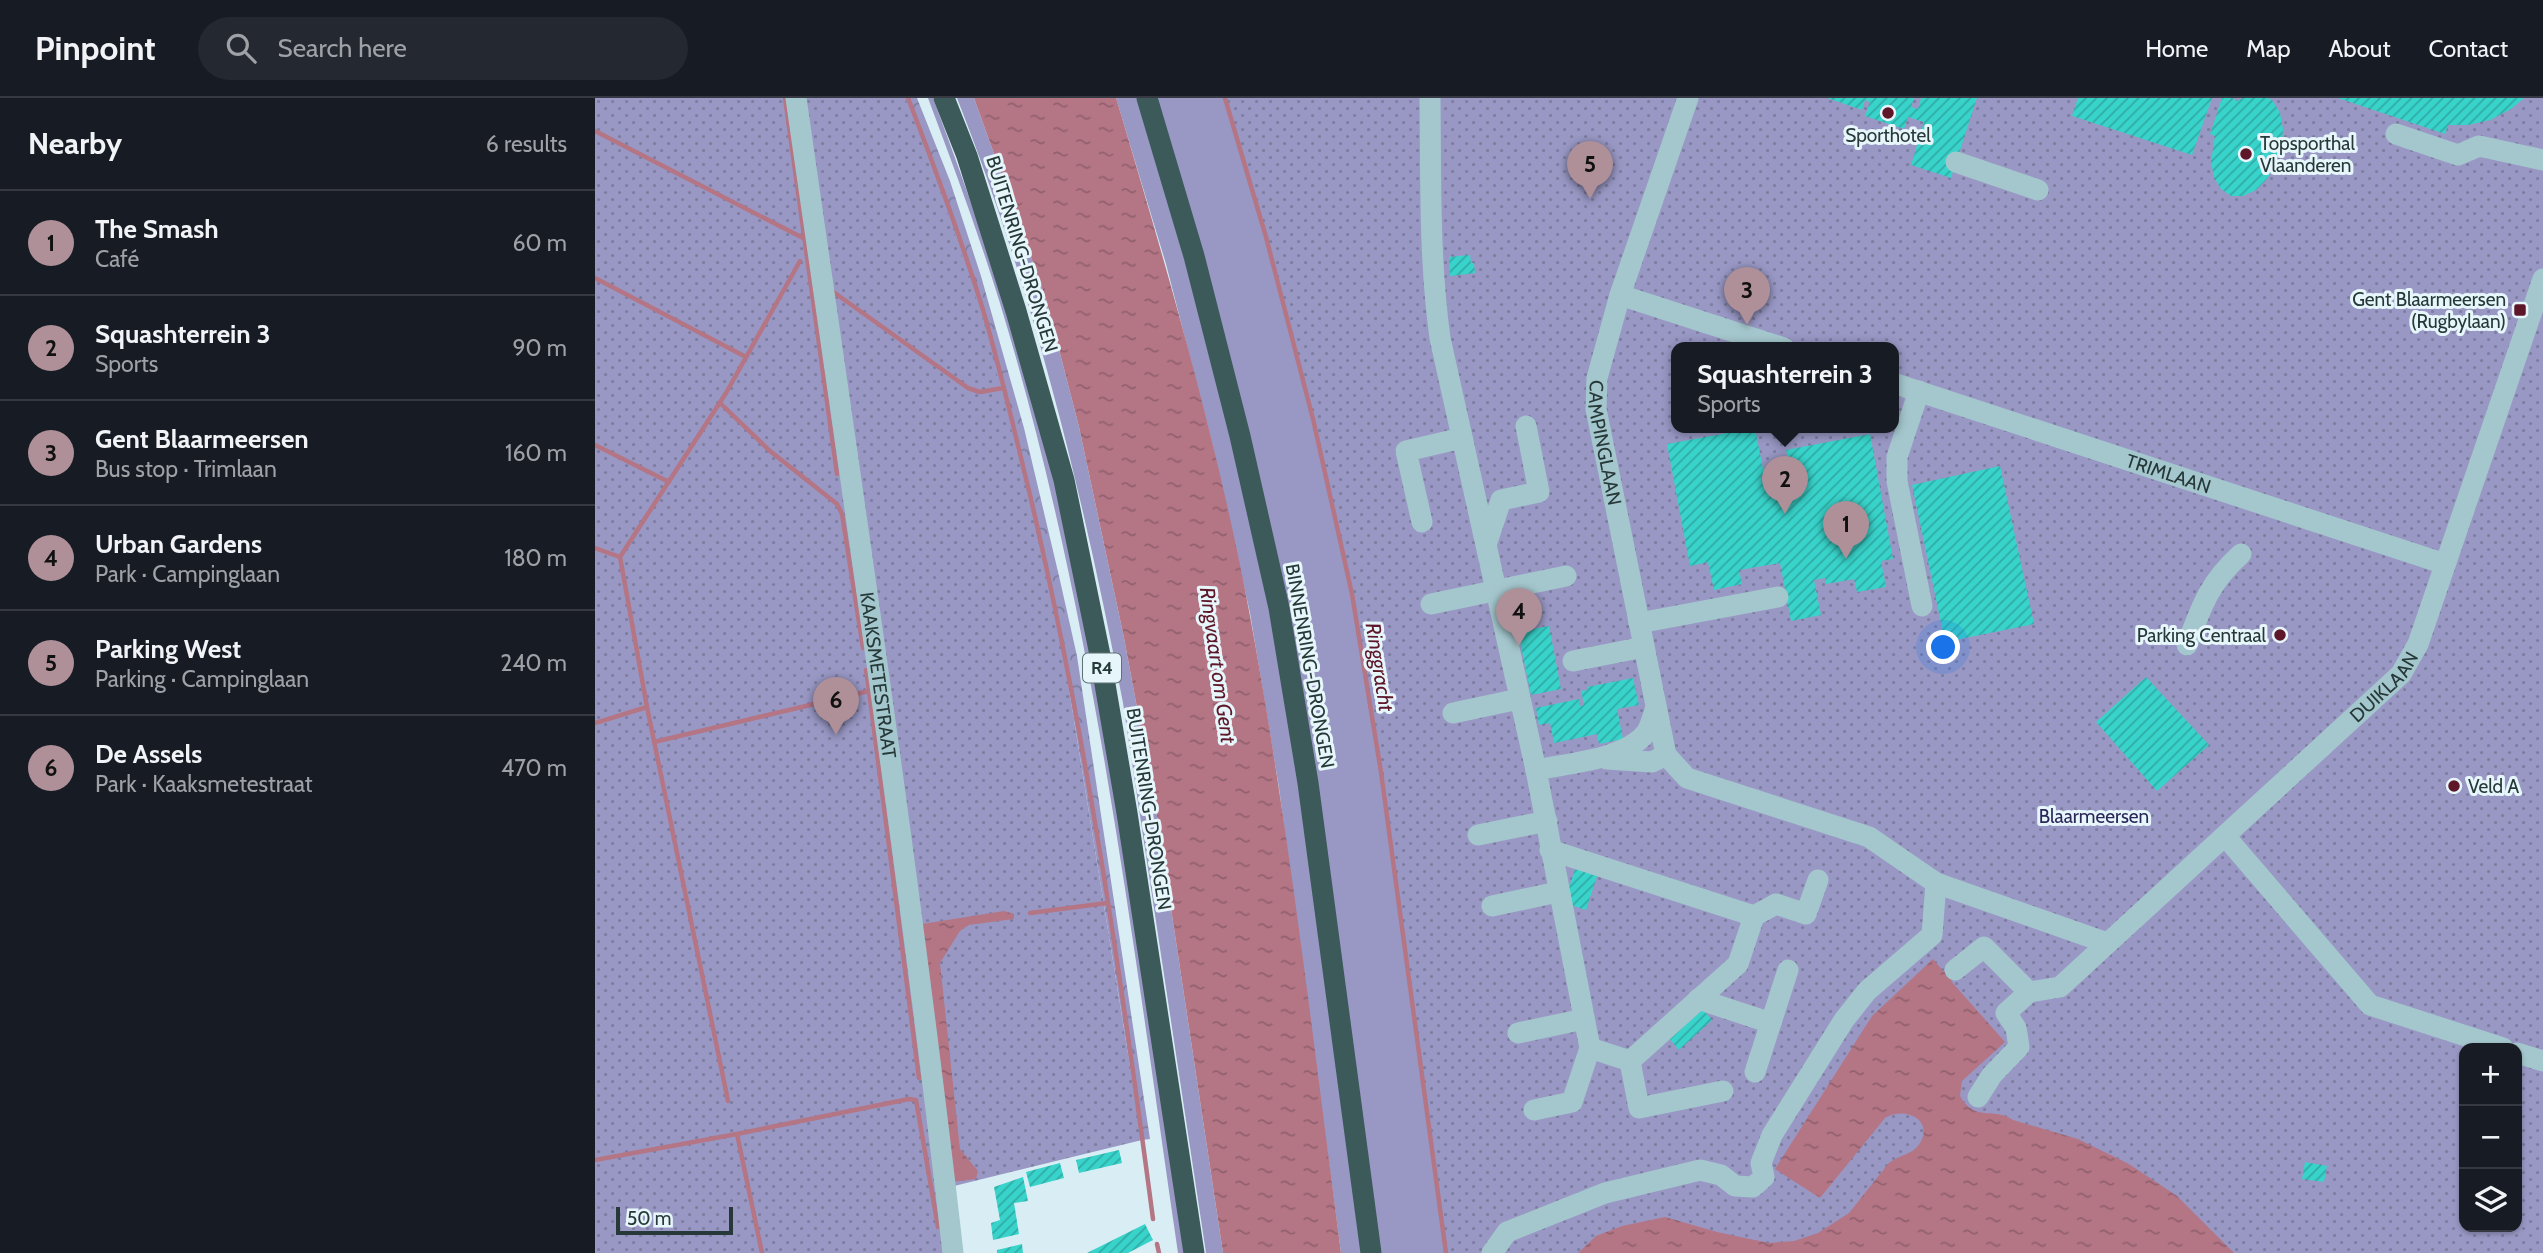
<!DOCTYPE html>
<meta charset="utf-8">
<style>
:root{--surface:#171b24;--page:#242831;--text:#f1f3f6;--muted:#9ea1a6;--line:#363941;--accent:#af9099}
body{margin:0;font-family:Cabin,sans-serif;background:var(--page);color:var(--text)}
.controls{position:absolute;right:21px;bottom:21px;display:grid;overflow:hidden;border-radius:14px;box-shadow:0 2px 5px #0004}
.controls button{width:63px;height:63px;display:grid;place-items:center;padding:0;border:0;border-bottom:2px solid var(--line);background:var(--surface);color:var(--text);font:35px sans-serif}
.scale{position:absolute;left:21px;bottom:18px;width:117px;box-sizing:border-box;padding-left:7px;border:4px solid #263838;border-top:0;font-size:19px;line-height:24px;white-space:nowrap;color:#263838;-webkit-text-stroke:5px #e6f6fb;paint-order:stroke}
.you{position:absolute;left:1349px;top:550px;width:24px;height:24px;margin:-18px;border:5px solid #fff;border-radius:50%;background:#1a73e8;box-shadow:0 0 0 10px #1a73e833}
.badge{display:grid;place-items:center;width:46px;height:46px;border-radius:50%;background:var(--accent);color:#111;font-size:23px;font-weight:700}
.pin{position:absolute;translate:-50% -58px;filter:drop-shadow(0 2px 4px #0008)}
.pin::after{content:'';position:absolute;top:37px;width:24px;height:21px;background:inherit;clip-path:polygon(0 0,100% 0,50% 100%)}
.popup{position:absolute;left:1076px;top:244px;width:228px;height:91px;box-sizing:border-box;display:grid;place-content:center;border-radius:14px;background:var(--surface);filter:drop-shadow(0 2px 5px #0005);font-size:23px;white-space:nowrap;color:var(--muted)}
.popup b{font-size:26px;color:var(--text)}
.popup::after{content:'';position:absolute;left:50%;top:100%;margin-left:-14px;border:14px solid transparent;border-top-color:var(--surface)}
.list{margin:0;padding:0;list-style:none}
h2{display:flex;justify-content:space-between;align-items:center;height:91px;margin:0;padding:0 28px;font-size:30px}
h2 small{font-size:23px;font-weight:400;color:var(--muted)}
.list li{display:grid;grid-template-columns:46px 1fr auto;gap:21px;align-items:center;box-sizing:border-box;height:105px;padding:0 28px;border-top:2px solid var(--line)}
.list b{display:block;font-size:26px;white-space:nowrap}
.list p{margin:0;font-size:23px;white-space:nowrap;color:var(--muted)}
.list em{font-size:23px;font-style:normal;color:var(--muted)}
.icon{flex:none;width:38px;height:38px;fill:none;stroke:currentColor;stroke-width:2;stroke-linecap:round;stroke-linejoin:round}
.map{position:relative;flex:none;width:1948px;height:1155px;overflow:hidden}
header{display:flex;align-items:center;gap:42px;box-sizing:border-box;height:98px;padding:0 35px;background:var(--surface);border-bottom:2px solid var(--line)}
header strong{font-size:33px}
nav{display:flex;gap:38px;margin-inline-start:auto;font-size:24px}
.search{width:490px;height:63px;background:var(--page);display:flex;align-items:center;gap:18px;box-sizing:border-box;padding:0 24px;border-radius:38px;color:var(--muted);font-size:26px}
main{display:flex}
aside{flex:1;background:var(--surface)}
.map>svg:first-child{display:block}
</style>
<header>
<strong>Pinpoint</strong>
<div class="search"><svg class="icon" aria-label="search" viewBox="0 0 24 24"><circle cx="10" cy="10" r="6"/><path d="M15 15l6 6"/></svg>Search here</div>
<nav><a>Home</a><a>Map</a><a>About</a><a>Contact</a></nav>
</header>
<main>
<aside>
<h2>Nearby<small>6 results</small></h2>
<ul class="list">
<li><span class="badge">1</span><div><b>The Smash</b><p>Café</p></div><em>60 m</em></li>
<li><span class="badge">2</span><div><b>Squashterrein 3</b><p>Sports</p></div><em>90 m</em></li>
<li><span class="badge">3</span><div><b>Gent Blaarmeersen</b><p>Bus stop · Trimlaan</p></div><em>160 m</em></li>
<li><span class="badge">4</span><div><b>Urban Gardens</b><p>Park · Campinglaan</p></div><em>180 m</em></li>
<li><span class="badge">5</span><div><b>Parking West</b><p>Parking · Campinglaan</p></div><em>240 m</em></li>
<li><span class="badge">6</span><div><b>De Assels</b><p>Park · Kaaksmetestraat</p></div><em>470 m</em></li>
</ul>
</aside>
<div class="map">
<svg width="1948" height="1155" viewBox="0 0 1948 1155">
<defs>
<pattern id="forest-crowns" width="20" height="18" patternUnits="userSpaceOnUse" patternTransform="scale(1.75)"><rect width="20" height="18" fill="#9998c5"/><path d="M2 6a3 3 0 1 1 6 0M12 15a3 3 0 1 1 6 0" fill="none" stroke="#7d7da1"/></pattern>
<pattern id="park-dots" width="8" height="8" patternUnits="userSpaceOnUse" patternTransform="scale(1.75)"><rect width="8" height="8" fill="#9998c5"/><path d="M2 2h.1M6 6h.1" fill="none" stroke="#7d7da1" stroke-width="1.8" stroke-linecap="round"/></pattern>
<pattern id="water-ripples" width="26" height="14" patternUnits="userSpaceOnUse" patternTransform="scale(1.75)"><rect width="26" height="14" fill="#b47585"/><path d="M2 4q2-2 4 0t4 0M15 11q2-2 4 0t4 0" fill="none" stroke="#92616e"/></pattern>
<pattern id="building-hatch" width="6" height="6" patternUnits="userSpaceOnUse" patternTransform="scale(1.75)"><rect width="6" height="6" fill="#38d3ca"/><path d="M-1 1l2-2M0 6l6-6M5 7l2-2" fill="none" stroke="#2faca5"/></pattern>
</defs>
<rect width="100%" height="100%" fill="#d9eef4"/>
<!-- green -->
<path fill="#9998c5" d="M333,0H338C380,112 418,224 448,340C468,413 481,487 496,561C533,758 559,957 589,1155H583C536,836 499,512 404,202C383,134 358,67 333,0Z
M362,0H379L451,201L484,329L529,540L561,711L628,1155H611L528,605C489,400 439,195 362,0Z
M521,0H630L671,139L718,321L757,496L786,674L851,1155H746L684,690L655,515L617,345L571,166Z"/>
<!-- forest -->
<path fill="url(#forest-crowns)" d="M299,0H322L355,83L386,178L429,330L464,478L482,558L555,1041L547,1042L468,554L434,413Z"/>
<!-- park -->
<path fill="url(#park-dots)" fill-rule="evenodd" d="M0,0H310L336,66L387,218L432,392L468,554L547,1042L351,1090L358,1155H0Z
M630,0H1948V1155H851L786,674L757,496L718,321L671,139ZM1082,250H1298V330H1082ZM1869,950H1922V1129H1869Z"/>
<!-- water -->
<path fill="url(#water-ripples)" d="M379,0H521L522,3C572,171 623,345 655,518C694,729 718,942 746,1155H628L561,711L529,540L484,329L451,201Z
M409,813L419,816V821L374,827L365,833L345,865L365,1051L383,1073L381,1081L357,1084L327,826Z
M1338,861L1349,874L1356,867L1363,876L1356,883L1410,944L1367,983L1365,998C1380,1025 1398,1008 1418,1022L1483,1041L1534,1066L1582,1098L1639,1155H983L1001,1138L1027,1128L1070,1119L1122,1134L1174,1145L1199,1143L1223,1135L1254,1115L1293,1066C1303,1057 1318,1057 1325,1045C1339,1022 1310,1008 1290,1020L1225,1100L1180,1071L1277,918Z"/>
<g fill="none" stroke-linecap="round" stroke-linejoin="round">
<!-- stream -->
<path stroke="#b47585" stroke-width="4.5" d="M190,0L242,376
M313,0C340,70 366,140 388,212C406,273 420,336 435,397C491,636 526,878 558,1121
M630,0L671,139L718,321L757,496L786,674L851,1155
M0,33L210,141
M0,180L151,259
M237,193L373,290L385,294L408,290
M125,305L175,353L242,406L247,416L268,550
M0,347L74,384
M0,450L25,459L131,295L205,163
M271,572L274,593
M52,609L133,1003
M0,625L52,609L25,459
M59,644L274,593L324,980
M435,815L512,805
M142,1036L167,1155
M0,1062L142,1036L314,1001L321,1002L343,1129
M562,1146L564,1155"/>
</g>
<!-- building -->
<path fill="url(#building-hatch)" d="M1232,0H1319L1316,9L1323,11L1326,0H1382L1356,80L1316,67L1329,24L1313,19L1309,31L1270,18L1275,4L1270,2L1267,12Z
M1483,0H1617L1597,57L1477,18Z
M1627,0H1637L1642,3L1648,0H1673L1678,3L1685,15L1688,31L1687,48L1681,66L1672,81L1661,92L1648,98H1636L1626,91L1619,79L1616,64L1620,38L1615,36Z
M1743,0H1929L1916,11L1895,22L1873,27H1853L1850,36Z
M875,157L876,165H879L880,175L855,178L854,159Z
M1160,330L1168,371L1194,366L1191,352L1275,336L1298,461L1286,463L1291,489L1262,494L1259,481L1231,486L1230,480L1219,482L1226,517L1196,523L1185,465L1144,472L1147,486L1119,492L1113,464L1095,468L1072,346Z
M1405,368L1439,526L1350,544L1317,387Z
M954,528L966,591L936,597L923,534Z
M1551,579L1614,647L1562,693L1501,624Z
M1038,580L1044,607L1022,611L1028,641L1004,646L1002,636L959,645L955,625L944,627L941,610L984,601L985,608L989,607L986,593L993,592L992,589Z
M982,765L1004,772L991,812L969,805Z
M1105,908L1117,922L1084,952L1072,938Z
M524,1052L527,1065L484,1075L481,1062Z
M1710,1064L1732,1068L1729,1084L1707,1081Z
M465,1065L469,1080L435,1089L431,1074Z
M428,1079L433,1103L419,1105L424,1136L398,1142L396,1125L405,1122L399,1089Z
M550,1126L558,1142L533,1155H492Z
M427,1146L428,1155H402V1152Z"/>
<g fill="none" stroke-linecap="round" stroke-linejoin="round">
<!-- minor -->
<g stroke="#a4c7cd" stroke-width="21">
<path id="s1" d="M201,0C256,385 314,769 358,1155"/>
<path d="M835,0C836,80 834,161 845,240L941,672"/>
<path id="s2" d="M1093,0L1025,197L1002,280L1001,311L1071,657L1092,680L1274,739L1341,785L1512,845"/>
<path d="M1801,36L1863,57L1884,48L1948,62"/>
<path d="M1361,64L1443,92"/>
<path d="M1025,197L1189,250"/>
<path id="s3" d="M1298,285L1850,466"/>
<path d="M1324,293L1302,359V383L1327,508"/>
<path d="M827,424L811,353L867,340"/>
<path d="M892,444L906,402L944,394L931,328"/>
<path d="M836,506L971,478"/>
<path d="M1044,525L1183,499"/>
<path d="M1592,547C1607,507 1614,485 1646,456"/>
<path d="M978,563L1049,549"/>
<path d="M858,615L924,601"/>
<path d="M1012,661L1057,664L1071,657"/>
<path d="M883,737L952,723"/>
<path d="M1630,738L1775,907L1908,950"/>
<path d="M955,752L1159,818L1143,866L1035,963L995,950"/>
<path d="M897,808L963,794"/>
<path d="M1159,818L1181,806L1211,816L1223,782"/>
<path id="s4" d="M1360,872L1389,849L1434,894L1465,889L1806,576L1823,546L1948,181"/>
<path d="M1103,901L1176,925"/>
<path d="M923,935L989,921"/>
<path d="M1922,955L1948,963"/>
<path d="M1035,963L1044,1010L1128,993"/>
<path d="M1160,974L1193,872"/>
<path d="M1383,999L1397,977L1424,949L1421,930L1411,915L1434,894"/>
<path d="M939,1012L977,1004L995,950L941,672C973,665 1029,662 1051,635C1056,627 1058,618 1061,609"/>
<path d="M897,1155L912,1134L1010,1095L1105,1072L1126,1077L1140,1088L1158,1089L1169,1079L1166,1065L1177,1037L1249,922L1272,893L1337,837L1341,785"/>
</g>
<!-- highway -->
<path stroke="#3c5a5a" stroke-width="21" d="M349,0L372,58L421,213L469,382L505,557L532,715L599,1155
M552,0L599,158L645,338L684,510L713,685L776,1155"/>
</g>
<!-- markers -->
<g fill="#5e1728" stroke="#e6f6fb" stroke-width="2.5">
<circle cx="1293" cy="15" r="7"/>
<circle cx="1651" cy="56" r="7"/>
<rect x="1918" y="205" width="14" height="14" rx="3.5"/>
<circle cx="1685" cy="537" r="7"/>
<circle cx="1859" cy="688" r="7"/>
</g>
<g text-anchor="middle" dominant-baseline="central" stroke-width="6" stroke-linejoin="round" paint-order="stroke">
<!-- shield labels -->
<rect fill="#e6f6fb" stroke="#607172" stroke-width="2" x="488" y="555.5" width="38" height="29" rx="5"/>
<g font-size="18" font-weight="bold" fill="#263838">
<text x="507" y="570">R4</text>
</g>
<!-- poi labels -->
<g font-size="19" fill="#263838" stroke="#e6f6fb" text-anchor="start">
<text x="1293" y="37" text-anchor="middle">Sporthotel</text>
<text x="1665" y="45">Topsporthal<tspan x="1665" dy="22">Vlaanderen</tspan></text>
<text x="1911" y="201" text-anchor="end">Gent Blaarmeersen<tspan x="1911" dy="22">(Rugbylaan)</tspan></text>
<text x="1671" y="537" text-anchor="end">Parking Centraal</text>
<text x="1873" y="688">Veld A</text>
</g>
<!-- street labels -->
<g font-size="19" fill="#263838" stroke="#e6f6fb">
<text transform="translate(427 156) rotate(73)">BUITENRING-DRONGEN</text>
<text stroke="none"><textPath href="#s2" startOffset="360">CAMPINGLAAN</textPath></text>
<text stroke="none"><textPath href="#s3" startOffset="290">TRIMLAAN</textPath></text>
<text transform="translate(715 568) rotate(80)">BINNENRING-DRONGEN</text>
<text stroke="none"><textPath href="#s1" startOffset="583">KAAKSMETESTRAAT</textPath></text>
<text stroke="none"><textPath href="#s4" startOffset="574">DUIKLAAN</textPath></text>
<text transform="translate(554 711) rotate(81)">BUITENRING-DRONGEN</text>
</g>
<!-- park labels -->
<g font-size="19" fill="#2b2759" stroke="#e6f6fb">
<text x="1499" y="718">Blaarmeersen</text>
</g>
<!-- water labels -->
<g font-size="21" font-style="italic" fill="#5e1728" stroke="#e6f6fb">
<text transform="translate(623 567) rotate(82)">Ringvaart om Gent</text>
<text transform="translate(785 569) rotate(81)">Ringgracht</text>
</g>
</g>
</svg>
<div class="controls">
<button>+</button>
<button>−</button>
<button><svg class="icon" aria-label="layers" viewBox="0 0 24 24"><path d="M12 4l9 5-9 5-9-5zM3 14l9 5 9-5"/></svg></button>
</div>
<div class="scale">50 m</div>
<div class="you"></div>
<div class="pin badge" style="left:1251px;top:461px">1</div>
<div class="pin badge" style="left:1190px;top:416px">2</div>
<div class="popup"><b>Squashterrein 3</b>Sports</div>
<div class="pin badge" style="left:1152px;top:227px">3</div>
<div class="pin badge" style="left:924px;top:548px">4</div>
<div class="pin badge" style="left:995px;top:101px">5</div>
<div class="pin badge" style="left:241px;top:637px">6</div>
</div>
</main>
